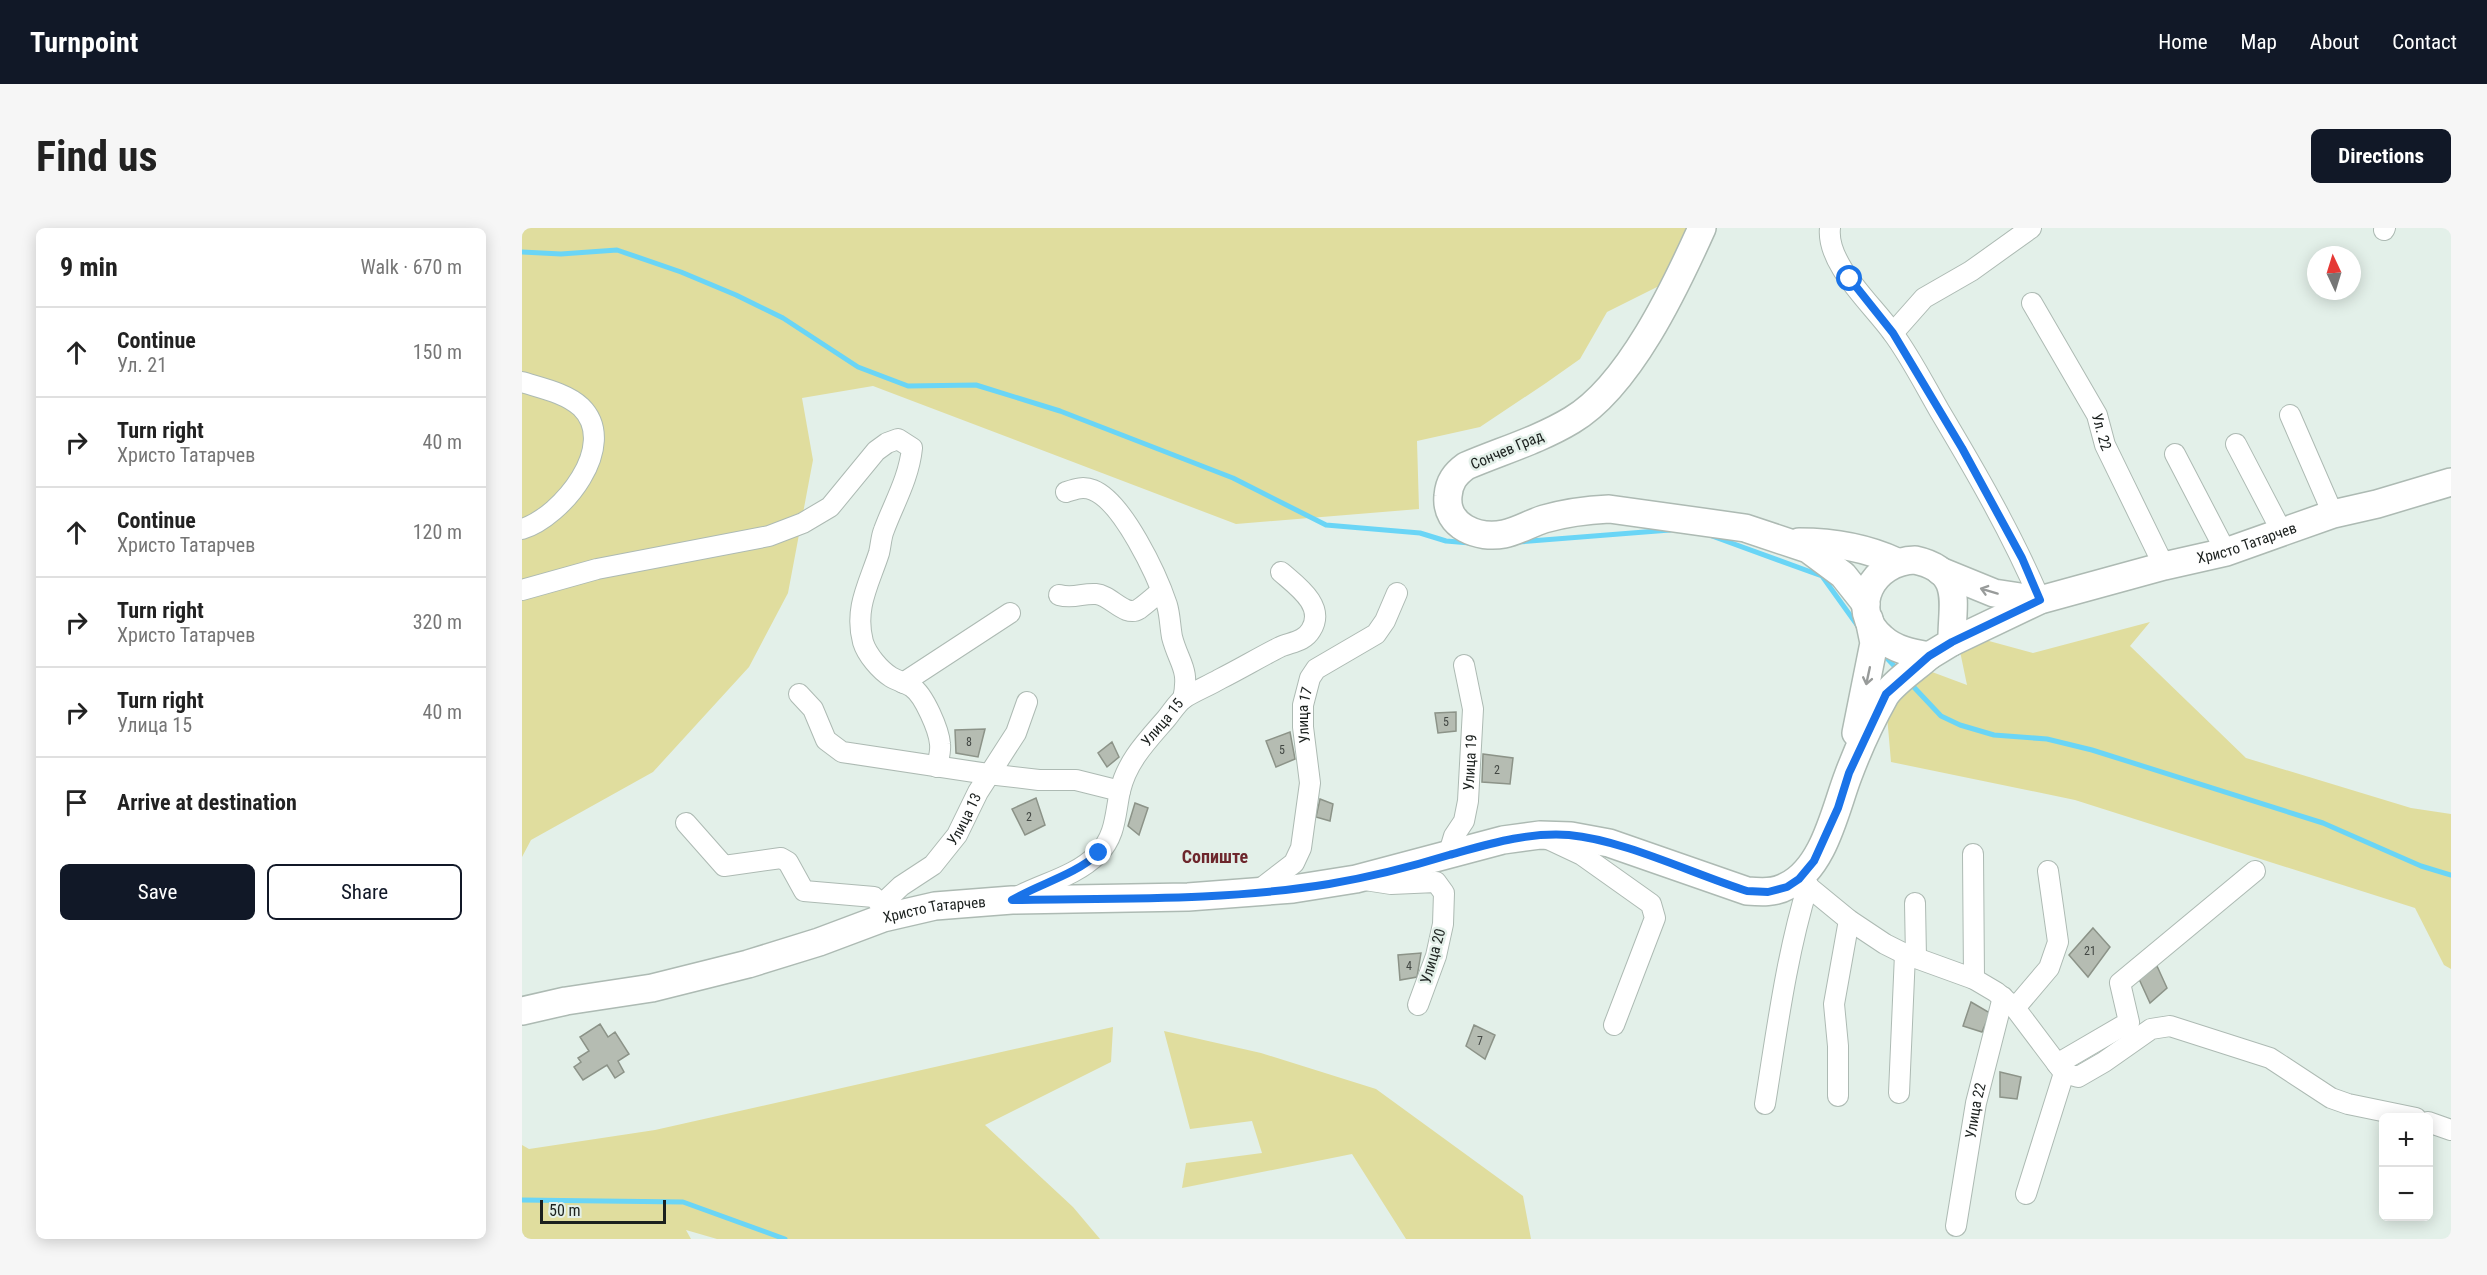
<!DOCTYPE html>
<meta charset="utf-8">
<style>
:root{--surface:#fff;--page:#f6f6f6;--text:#222;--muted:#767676;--line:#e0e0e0;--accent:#111827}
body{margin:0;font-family:"Roboto Condensed",sans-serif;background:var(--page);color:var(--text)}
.controls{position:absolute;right:18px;bottom:18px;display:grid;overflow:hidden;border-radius:9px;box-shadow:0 3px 15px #0003}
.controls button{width:54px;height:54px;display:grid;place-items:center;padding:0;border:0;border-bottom:2px solid var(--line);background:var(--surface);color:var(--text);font:30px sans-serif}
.compass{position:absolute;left:1785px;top:18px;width:54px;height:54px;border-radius:50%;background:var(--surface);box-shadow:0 3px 15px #0003;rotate:356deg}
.scale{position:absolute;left:18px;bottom:15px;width:126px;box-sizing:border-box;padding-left:6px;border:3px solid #1b201e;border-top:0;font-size:16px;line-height:21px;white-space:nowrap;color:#1b201e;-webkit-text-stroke:4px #e3f0e9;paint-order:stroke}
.stop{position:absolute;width:18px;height:18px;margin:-14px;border:4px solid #1a73e8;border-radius:50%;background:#fff}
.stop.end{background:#1a73e8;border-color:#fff;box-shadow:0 2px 6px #0008}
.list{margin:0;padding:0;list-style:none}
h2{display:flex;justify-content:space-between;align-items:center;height:78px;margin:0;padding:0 24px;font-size:26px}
h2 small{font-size:20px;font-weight:400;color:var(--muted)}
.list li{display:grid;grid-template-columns:39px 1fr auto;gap:18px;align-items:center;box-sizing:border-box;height:90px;padding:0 24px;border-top:2px solid var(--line)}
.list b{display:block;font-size:22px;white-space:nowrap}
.list p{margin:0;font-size:20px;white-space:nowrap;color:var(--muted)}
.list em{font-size:20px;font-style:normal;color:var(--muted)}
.actions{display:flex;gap:12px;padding:18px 24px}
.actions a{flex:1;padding:14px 0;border:2px solid var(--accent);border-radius:9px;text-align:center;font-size:21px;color:var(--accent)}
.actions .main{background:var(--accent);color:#fff}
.icon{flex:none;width:33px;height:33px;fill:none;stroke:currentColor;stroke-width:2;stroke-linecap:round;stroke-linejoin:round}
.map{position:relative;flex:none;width:1929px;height:1011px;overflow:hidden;border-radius:9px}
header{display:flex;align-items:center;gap:36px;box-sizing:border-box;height:84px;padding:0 30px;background:var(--accent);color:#fff}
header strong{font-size:28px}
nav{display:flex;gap:33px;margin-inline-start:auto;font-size:21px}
.intro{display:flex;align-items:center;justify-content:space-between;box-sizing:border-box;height:144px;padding:0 36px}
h1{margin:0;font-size:42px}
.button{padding:15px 27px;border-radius:9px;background:var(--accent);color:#fff;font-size:21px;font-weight:700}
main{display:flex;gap:36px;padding:0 36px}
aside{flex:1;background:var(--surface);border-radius:9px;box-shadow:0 3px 15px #0003}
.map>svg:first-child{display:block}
</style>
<header>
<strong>Turnpoint</strong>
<nav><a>Home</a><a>Map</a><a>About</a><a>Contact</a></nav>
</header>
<div class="intro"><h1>Find us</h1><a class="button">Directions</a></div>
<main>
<aside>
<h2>9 min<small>Walk · 670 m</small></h2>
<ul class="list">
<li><svg class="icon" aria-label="ahead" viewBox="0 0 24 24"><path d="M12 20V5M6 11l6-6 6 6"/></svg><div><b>Continue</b><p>Ул. 21</p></div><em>150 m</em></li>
<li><svg class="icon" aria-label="right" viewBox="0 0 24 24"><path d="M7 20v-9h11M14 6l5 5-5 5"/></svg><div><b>Turn right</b><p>Христо Татарчев</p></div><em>40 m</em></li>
<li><svg class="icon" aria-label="ahead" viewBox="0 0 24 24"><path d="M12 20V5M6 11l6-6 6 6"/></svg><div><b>Continue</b><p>Христо Татарчев</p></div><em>120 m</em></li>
<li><svg class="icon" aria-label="right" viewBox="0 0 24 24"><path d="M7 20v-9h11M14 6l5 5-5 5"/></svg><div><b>Turn right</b><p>Христо Татарчев</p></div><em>320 m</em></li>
<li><svg class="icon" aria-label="right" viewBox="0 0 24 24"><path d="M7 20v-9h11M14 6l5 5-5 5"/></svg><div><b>Turn right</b><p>Улица 15</p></div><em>40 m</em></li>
<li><svg class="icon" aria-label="arrive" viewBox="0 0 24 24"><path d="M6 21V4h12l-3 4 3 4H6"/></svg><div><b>Arrive at destination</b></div></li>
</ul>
<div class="actions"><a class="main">Save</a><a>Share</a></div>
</aside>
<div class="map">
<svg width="1929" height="1011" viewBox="0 0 1929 1011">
<rect width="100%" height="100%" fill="#e3f0e9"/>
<!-- green -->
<path fill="#e0dd9e" d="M0,0H1190L1156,52L1135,59L1085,84L1058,131L1024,155L958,199L895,213L897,281L714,296L351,158L280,170L291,232L266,365L227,439L131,544L9,612L0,629Z
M1628,394L1608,418L1724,530L1889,580L1929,586V741L1922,737L1893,680L1553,572L1369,534L1364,476L1402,441L1445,457L1434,404L1511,425Z
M591,799L589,834L463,897L551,979L578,1011H195L164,1002L169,1011H0V917L7,921L133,902Z
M642,803L739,825L854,861L1001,968L1009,1011H884L830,926L660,960L664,935L740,925L730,893L668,901Z"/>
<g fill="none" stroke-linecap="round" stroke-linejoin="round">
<!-- stream -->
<path stroke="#6ad5f6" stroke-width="5" d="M0,24L39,26L95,22L159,44L214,67L261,90L336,139L386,158L454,157L538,183L711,250L804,297L898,305L924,313L948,315
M1190,308L1300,348L1338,401
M996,314L1148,302
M1361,426L1377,443
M1387,454L1419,488L1438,497L1472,507L1525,511L1570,522L1801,595L1899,638L1929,647
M0,972L161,974L263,1011"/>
</g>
<!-- building -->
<path fill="#b5bcb2" stroke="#8c9388" stroke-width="1.5" d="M934,484V503L916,505L913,485Z
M463,501L456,529L434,525L433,502Z
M768,504L773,531L754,539L744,513Z
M590,514L597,529L585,539L576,525Z
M961,526L991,530L988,556L960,554Z
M514,570L523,597L503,607L490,581Z
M798,571L811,576L808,593L794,589Z
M613,575L626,580L617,607L606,598Z
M1571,700L1588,719L1566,749L1547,727Z
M899,725L895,749L878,752L876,727Z
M1635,738L1645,760L1628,775L1617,751Z
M1449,774L1468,785L1460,804L1441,798Z
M78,796L86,809L93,804L107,826L96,833L102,844L93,850L85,837L61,852L52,839L59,834L56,830L67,823L58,809Z
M952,797L973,807L963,831L944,818Z
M1478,844L1499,849L1495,871L1478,869Z"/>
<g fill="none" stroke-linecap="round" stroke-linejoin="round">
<!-- street casing -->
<g stroke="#adbab3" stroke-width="22">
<g id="street">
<path d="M1308,0C1304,36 1350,76 1370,104C1388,128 1402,156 1417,182C1454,244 1490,306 1518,372"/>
<path d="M1862,2L1863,0"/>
<path id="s1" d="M1510,75L1575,187L1583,217L1642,338"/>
<path d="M1371,105L1402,70L1449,43L1509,0"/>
<path d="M0,154C19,160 44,165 59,179C98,217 40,289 0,301"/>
<path d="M1768,187L1811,286"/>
<path d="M1714,216L1760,304"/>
<path d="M1653,226L1704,324"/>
<path d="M544,264C553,261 561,258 571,262C601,274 635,347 645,377C648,387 648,398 650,409C657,436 668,440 661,471"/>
<path d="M0,362L75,341L247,308L281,295L308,279L354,223L365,215L376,211L390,220C387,250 372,275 362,302C359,309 359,317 357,325C347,356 332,380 341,414C345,427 358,442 369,449C376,453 384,455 390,459C402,467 417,502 418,516C419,524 416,532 415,539"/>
<path d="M537,367C552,371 560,365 574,366C589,367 603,390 617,381C624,376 632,369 639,363"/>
<path d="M381,455L488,385"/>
<path d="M277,466L291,481L304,512L320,524L466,546L517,552H554L598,563"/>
<path d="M164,595L202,638L259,630L266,634L282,663L352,669L359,677"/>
<path d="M1026,611L1060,627L1129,676L1133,690L1092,797"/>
<path d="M1451,626L1452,751"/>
<path id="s2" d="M926,628L932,608L942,593L946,573L951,481L942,437"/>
<path d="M1277,651L1327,692L1363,716L1383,726L1452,751L1474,764L1493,780L1542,845L1556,849L1582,834L1629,801L1648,798L1748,830L1809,870L1826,876L1894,890"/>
<path d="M843,652L869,656L914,654L922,665L921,696L914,728L896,777"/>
<path id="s3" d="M733,665L772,635L779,620L788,555L781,499V477L788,450L794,441L854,406L863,393L875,365"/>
<path id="s4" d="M493,670C521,655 553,649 576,626C594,608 593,586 598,563C605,533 625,513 644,491C650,484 655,475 662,470C673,463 686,458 698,451C718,441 738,429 758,419C769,414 782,414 789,402C804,378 775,358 759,344"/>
<path d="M1393,675L1394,730"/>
<path id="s5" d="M361,690L359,677L379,658L411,637L435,607L456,564L494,505L505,474"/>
<path d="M1493,780L1527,740L1536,714L1526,643"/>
<path d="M1535,836L1607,794L1598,755L1733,643"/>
<path d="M1377,865L1383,726"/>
<path d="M1316,868V818L1312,776L1327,692"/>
<path d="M1243,876C1255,802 1264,729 1286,657"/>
<path d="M1906,894L1929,902"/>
<path d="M1504,966L1542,845"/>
<path id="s6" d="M1434,998L1454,875L1481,769"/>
</g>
</g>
<!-- secondary casing -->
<g stroke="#adbab3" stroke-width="30">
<g id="secondary">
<path d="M1180,0C1153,60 1107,158 1050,192C1017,212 979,223 944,238C933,246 927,254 926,268C923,299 957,311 982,306C996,303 1009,295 1022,291C1043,285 1065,282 1087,281L1223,300L1286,321L1321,347L1344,376"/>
<path d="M1277,314C1311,314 1345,320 1375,334"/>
<path d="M1393,332C1444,343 1429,378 1430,414L1407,428C1390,425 1373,422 1360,410C1325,380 1351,333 1393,332Z"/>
<path d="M1418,343L1472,365L1518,372"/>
<path id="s7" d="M1430,414L1518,372L1642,338L1704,324L1811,286L1855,276L1929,254"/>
<path d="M1334,505L1352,415L1347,391"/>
<path id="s8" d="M0,783L44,773L130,760L226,736L297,714L361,690L413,678L490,672L666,669L771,661L834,651L981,612L1018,607L1049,608L1087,615L1225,663C1239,664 1253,665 1265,658C1302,640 1313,582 1326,548C1336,521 1349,493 1363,468C1371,455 1395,439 1407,428"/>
</g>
</g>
<!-- street -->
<use href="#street" stroke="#fff" stroke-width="20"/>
<!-- secondary -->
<use href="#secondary" stroke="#fff" stroke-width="27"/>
</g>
<!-- one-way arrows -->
<defs><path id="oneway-shaft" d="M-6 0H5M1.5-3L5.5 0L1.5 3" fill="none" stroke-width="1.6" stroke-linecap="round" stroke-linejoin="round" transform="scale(1.5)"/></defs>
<g stroke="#989b9a">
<use href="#oneway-shaft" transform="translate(1467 363) rotate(-163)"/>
<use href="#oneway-shaft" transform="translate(1346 448) rotate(102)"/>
</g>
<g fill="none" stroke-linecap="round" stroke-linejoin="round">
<!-- route -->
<path stroke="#1a73e8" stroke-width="8" d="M577,625C551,648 519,655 490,672C595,670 703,673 807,656C848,649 888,639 927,627C967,616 1005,604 1047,607C1102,612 1171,646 1225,663L1246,664L1265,659L1277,651L1292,633L1316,580L1327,545L1364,466L1407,428L1430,414L1518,372L1500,330L1440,220L1371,105L1328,51"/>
</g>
<g text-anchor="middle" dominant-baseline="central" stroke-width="5" stroke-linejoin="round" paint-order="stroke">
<!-- number labels -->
<g font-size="12" fill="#424743">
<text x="924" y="494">5</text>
<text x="447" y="514">8</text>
<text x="760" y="522">5</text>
<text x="975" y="542">2</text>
<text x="507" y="589">2</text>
<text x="1568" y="723">21</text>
<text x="887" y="738">4</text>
<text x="958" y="813">7</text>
</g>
<!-- street labels -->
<g font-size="15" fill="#1b201e" stroke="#e3f0e9">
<text stroke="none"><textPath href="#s1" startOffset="147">Ул. 22</textPath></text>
<text transform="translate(985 222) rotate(-23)">Сончев Град</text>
<text stroke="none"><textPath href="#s7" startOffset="312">Христо Татарчев</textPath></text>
<text stroke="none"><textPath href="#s3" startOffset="200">Улица 17</textPath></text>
<text stroke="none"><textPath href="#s4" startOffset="244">Улица 15</textPath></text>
<text stroke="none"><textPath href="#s2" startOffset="98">Улица 19</textPath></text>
<text stroke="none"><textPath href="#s5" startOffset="135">Улица 13</textPath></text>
<text stroke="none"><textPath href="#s8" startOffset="426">Христо Татарчев</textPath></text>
<text transform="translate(911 728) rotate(-74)">Улица 20</text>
<text stroke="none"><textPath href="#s6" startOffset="117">Улица 22</textPath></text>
</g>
<!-- quarter labels -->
<g font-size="18" font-weight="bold" fill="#6d262c" stroke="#e3f0e9">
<text x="693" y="628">Сопиште</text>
</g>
</g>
</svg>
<div class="controls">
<button>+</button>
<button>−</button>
</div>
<svg class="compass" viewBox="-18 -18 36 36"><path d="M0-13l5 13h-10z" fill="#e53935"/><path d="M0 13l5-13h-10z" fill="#767676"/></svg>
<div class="scale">50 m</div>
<div class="stop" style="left:1328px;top:51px"></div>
<div class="stop end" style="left:577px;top:625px"></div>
</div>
</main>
